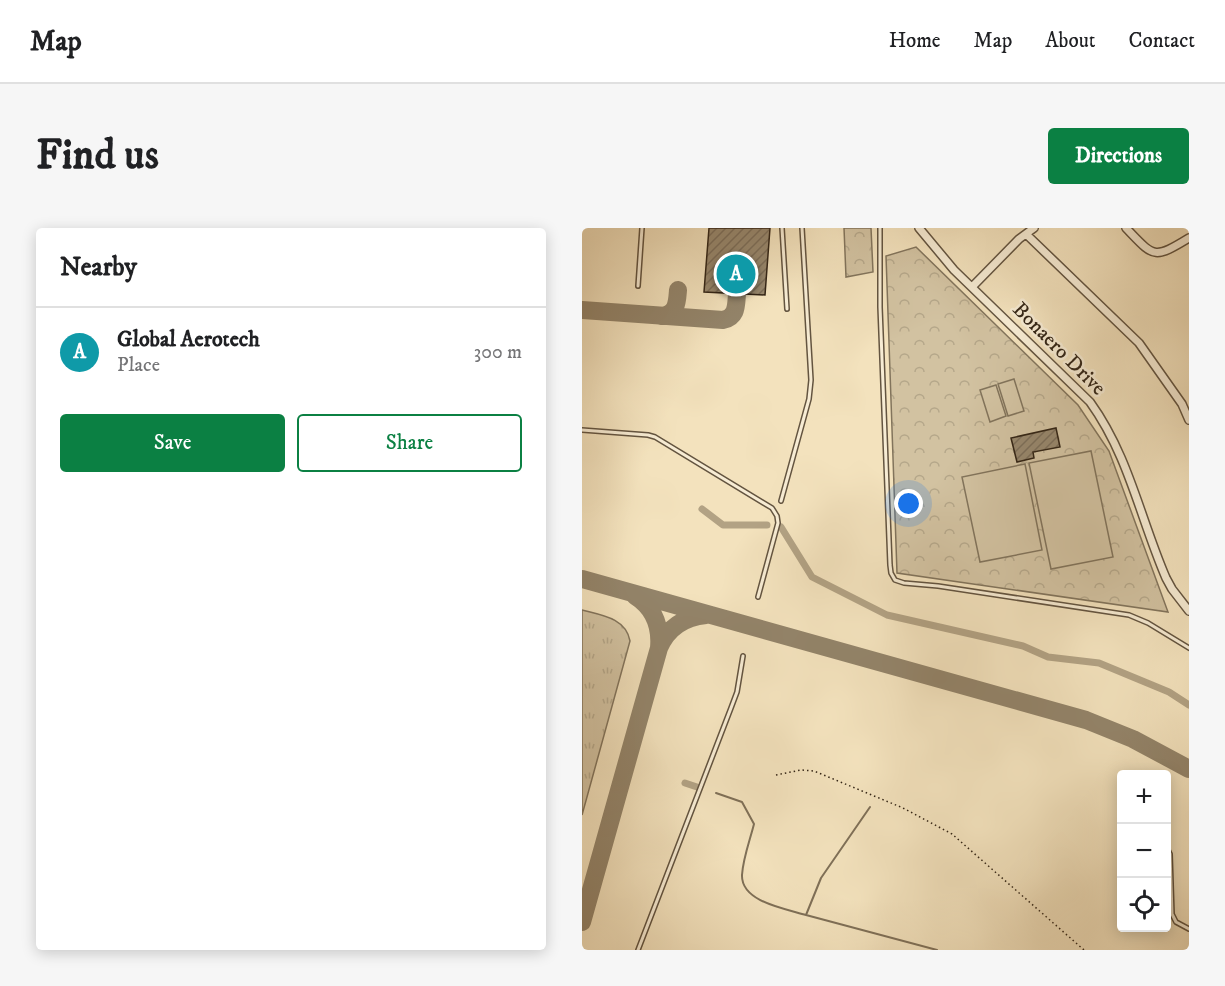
<!DOCTYPE html>
<meta charset="utf-8">
<style>
:root{--surface:#fff;--page:#f6f6f6;--text:#202124;--muted:#757577;--line:#e0e0e0;--accent:#0b8043}
body{margin:0;font-family:"IM FELL DW Pica",serif;background:var(--page);color:var(--text)}
.controls{position:absolute;right:18px;bottom:18px;display:grid;overflow:hidden;border-radius:6px;box-shadow:0 3px 15px #0003}
.controls button{width:54px;height:54px;display:grid;place-items:center;padding:0;border:0;border-bottom:2px solid var(--line);background:var(--surface);color:var(--text);font:30px sans-serif}
.you{position:absolute;left:327px;top:276px;width:21px;height:21px;margin:-15px;border:4px solid #fff;border-radius:50%;background:#1a73e8;box-shadow:0 0 0 9px #1a73e833}
.badge{display:grid;place-items:center;width:39px;height:39px;border-radius:50%;background:var(--accent);color:#fff;font-size:20px;font-weight:700}
.pin{position:absolute;translate:-50% -50%;border:3px solid #fff;box-shadow:0 2px 6px #0006}
.list{margin:0;padding:0;list-style:none}
h2{display:flex;justify-content:space-between;align-items:center;height:78px;margin:0;padding:0 24px;font-size:26px}
h2 small{font-size:20px;font-weight:400;color:var(--muted)}
.list li{display:grid;grid-template-columns:39px 1fr auto;gap:18px;align-items:center;box-sizing:border-box;height:90px;padding:0 24px;border-top:2px solid var(--line)}
.list b{display:block;font-size:22px;white-space:nowrap}
.list p{margin:0;font-size:20px;white-space:nowrap;color:var(--muted)}
.list em{font-size:20px;font-style:normal;color:var(--muted)}
.actions{display:flex;gap:12px;padding:18px 24px}
.actions a{flex:1;padding:14px 0;border:2px solid var(--accent);border-radius:6px;text-align:center;font-size:21px;color:var(--accent)}
.actions .main{background:var(--accent);color:#fff}
.icon{flex:none;width:33px;height:33px;fill:none;stroke:currentColor;stroke-width:2;stroke-linecap:round;stroke-linejoin:round}
.map{position:relative;flex:none;width:607px;height:722px;overflow:hidden;border-radius:6px}
header{display:flex;align-items:center;gap:36px;box-sizing:border-box;height:84px;padding:0 30px;background:var(--surface);border-bottom:2px solid var(--line)}
header strong{font-size:28px}
nav{display:flex;gap:33px;margin-inline-start:auto;font-size:21px}
.intro{display:flex;align-items:center;justify-content:space-between;box-sizing:border-box;height:144px;padding:0 36px}
h1{margin:0;font-size:42px}
.button{padding:15px 27px;border-radius:6px;background:var(--accent);color:#fff;font-size:21px;font-weight:700}
main{display:flex;gap:36px;padding:0 36px}
aside{flex:1;background:var(--surface);border-radius:6px;box-shadow:0 3px 15px #0003}
.map>svg:first-child{display:block}
</style>
<header>
<strong>Map</strong>
<nav><a>Home</a><a>Map</a><a>About</a><a>Contact</a></nav>
</header>
<div class="intro"><h1>Find us</h1><a class="button">Directions</a></div>
<main>
<aside>
<h2>Nearby<small></small></h2>
<ul class="list">
<li><span class="badge" style="background:#0f9aa8">A</span><div><b>Global Aerotech</b><p>Place</p></div><em>300 m</em></li>
</ul>
<div class="actions"><a class="main">Save</a><a>Share</a></div>
</aside>
<div class="map">
<svg width="607" height="722" viewBox="0 0 607 722">
<defs>
<pattern id="grass-tufts" width="24" height="20" patternUnits="userSpaceOnUse" patternTransform="scale(1.5)"><rect width="24" height="20" fill="#d2c2a1"/><path d="M3 7l-1-3M5 7V3M7 7l1-3M15 17l-1-3M17 17v-4M19 17l1-3" fill="none" stroke="#b5a78a"/></pattern>
<pattern id="forest-crowns" width="20" height="18" patternUnits="userSpaceOnUse" patternTransform="scale(1.5)"><rect width="20" height="18" fill="#d2c2a1"/><path d="M2 6a3 3 0 1 1 6 0M12 15a3 3 0 1 1 6 0" fill="none" stroke="#b5a78a"/></pattern>
<pattern id="building-hatch" width="6" height="6" patternUnits="userSpaceOnUse" patternTransform="scale(1.5)"><rect width="6" height="6" fill="#97876d"/><path d="M-1 1l2-2M0 6l6-6M5 7l2-2" fill="none" stroke="#7c6e59"/></pattern>
</defs>
<rect width="100%" height="100%" fill="#f3e2bd"/>
<filter id="stains"><feTurbulence type="fractalNoise" baseFrequency=".00333" numOctaves="4"/><feColorMatrix values="0 0 0 0 .2 0 0 0 0 .09 0 0 0 0 .02 0 0 0 .5 -.17"/></filter>
<radialGradient id="worn" r=".72"><stop offset=".6" stop-color="#630" stop-opacity="0"/><stop offset="1" stop-color="#630" stop-opacity=".3"/></radialGradient>
<!-- grass -->
<path fill="url(#grass-tufts)" stroke="#82745c" stroke-width="1.5" d="M0,382C19,387 44,390 48,413L0,587Z"/>
<!-- forest -->
<path fill="url(#forest-crowns)" stroke="#82745c" stroke-width="1.5" d="M262,0H289L291,44L264,49Z
M334,19L496,177L527,223L586,384L315,345L304,28Z"/>
<!-- pitch -->
<path fill="#d2c2a1" stroke="#82745c" stroke-width="1.5" d="M432,151L442,183L426,188L416,156Z
M414,157L424,188L408,194L398,162Z
M509,223L531,329L469,341L447,235Z
M443,236L460,322L398,334L380,249Z"/>
<g fill="none" stroke-linecap="round" stroke-linejoin="round">
<!-- stream -->
<path stroke="#7f7058" stroke-width="2" d="M134,565L160,574L172,596C168,612 161,630 160,647C159,674 204,681 224,687L239,650L288,579
M224,687L355,722"/>
<!-- canal -->
<path stroke="#b2a284" stroke-width="7" d="M120,281L141,297H185
M199,299L230,349L305,387L441,418L466,429L517,435L587,464L607,477
M103,555L115,559"/>
<!-- taxiway -->
<path stroke="#93846a" stroke-width="18" d="M0,82L141,92C155,89 154,78 155,66
M79,88C95,86 95,75 96,62
M0,351L504,492L551,511L607,541
M77,420C86,399 103,389 124,387
M0,694L77,420C79,398 72,380 53,368"/>
</g>
<!-- building -->
<path fill="url(#building-hatch)" stroke="#332516" stroke-width="1.5" d="M127,0H188L183,67L122,64Z
M474,200L478,219L451,224L452,230L435,234L429,210Z"/>
<g fill="none" stroke-linecap="round" stroke-linejoin="round">
<!-- lane casing -->
<g stroke="#635440" stroke-width="6">
<path id="lane" d="M200,0L205,81
M298,0V79L308,337L309,345L313,352L322,355L356,358L547,387L566,395L607,420
M56,58L60,0
M0,202L66,207L73,209L190,280L195,288L196,295L176,369
M199,273L227,171L229,152L220,0
M584,618L588,626L590,686L594,694L607,701
M56,722L149,480L155,464L161,428"/>
</g>
<!-- street casing -->
<g stroke="#635440" stroke-width="10">
<path id="street" d="M337,0L372,42L508,174C547,228 558,290 584,350L590,361L607,383
M544,0C572,29 571,32 607,10
M444,6L557,115L600,176L607,192
M390,59L437,11L452,0"/>
</g>
<!-- path -->
<path stroke="#332516" stroke-width="1.5" stroke-dasharray="1.5 3" stroke-linecap="butt" d="M194,547L219,542L232,543L321,580L370,606L502,722"/>
<!-- lane -->
<use href="#lane" stroke="#f7ecd4" stroke-width="3"/>
<!-- street -->
<use href="#street" stroke="#f7ecd4" stroke-width="7"/>
</g>
<g text-anchor="middle" dominant-baseline="central" stroke-width="5" stroke-linejoin="round" paint-order="stroke">
<!-- street labels -->
<g font-size="21" fill="#332516" stroke="#f7ecd4">
<text transform="translate(477 121) rotate(45)">Bonaero Drive</text>
</g>
</g>
<rect width="100%" height="100%" filter="url(#stains)"/>
<rect width="100%" height="100%" fill="url(#worn)"/>
</svg>
<div class="controls">
<button>+</button>
<button>−</button>
<button><svg class="icon" aria-label="locate" viewBox="0 0 24 24"><circle cx="12" cy="12" r="6"/><path d="M12 2v4M12 18v4M2 12h4M18 12h4"/></svg></button>
</div>
<div class="you"></div>
<div class="pin badge" style="left:154px;top:46px;background:#0f9aa8">A</div>
</div>
</main>
